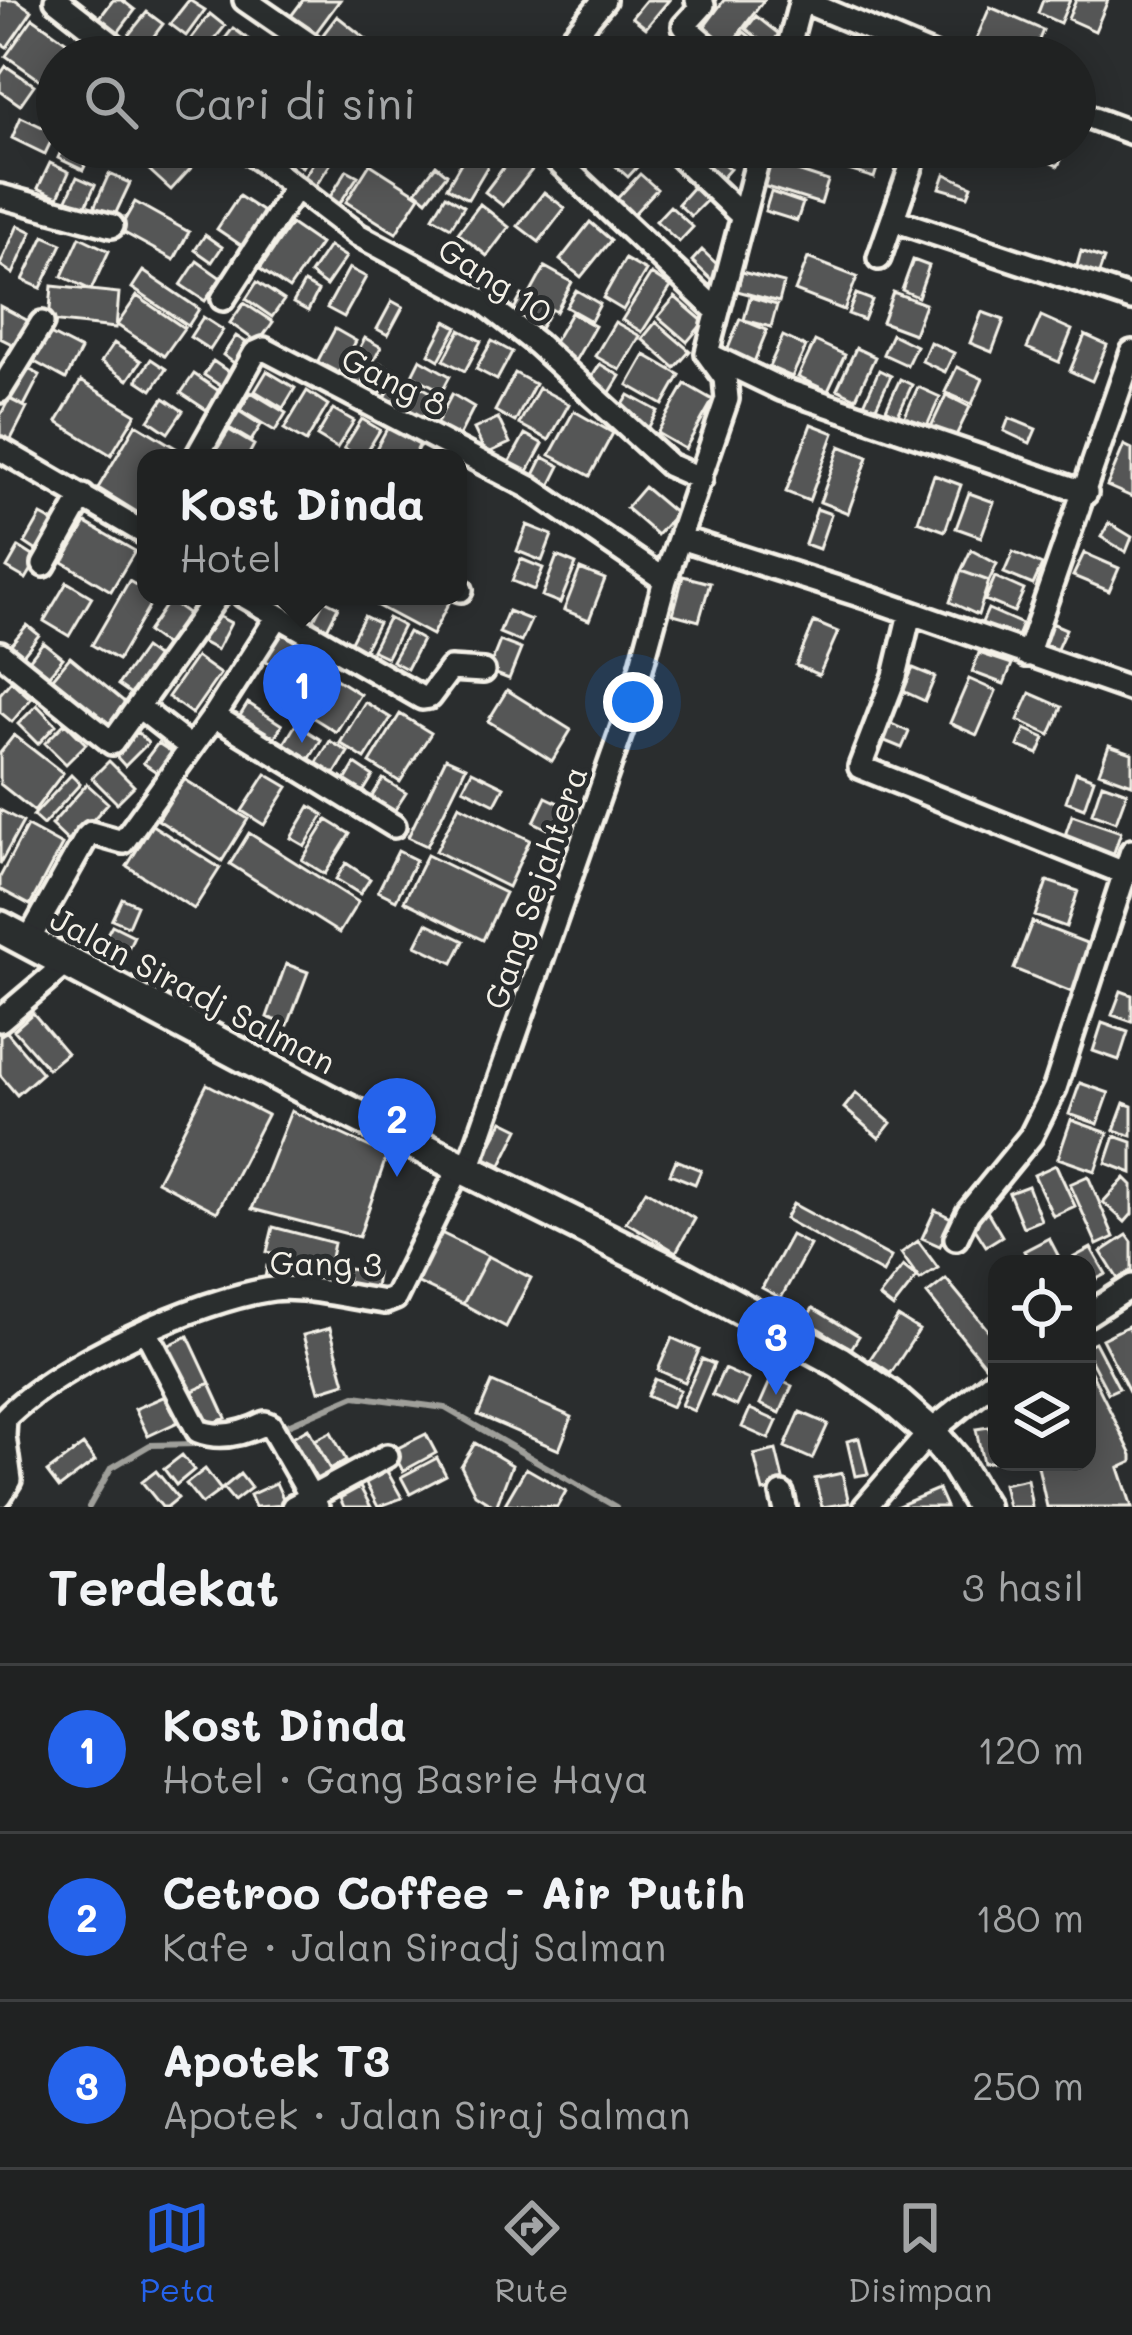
<!DOCTYPE html>
<html lang="id">
<meta charset="utf-8">
<style>
:root{--surface:#202222;--page:#2d2f2f;--text:#f1f3f6;--muted:#a2a4a5;--line:#3d3f40;--accent:#2563eb}
body{margin:0;font-family:Mali,sans-serif;background:var(--page);color:var(--text)}
.controls{position:absolute;right:36px;bottom:36px;display:grid;overflow:hidden;border-radius:24px;box-shadow:0 6px 30px #0003}
.controls button{width:108px;height:108px;display:grid;place-items:center;padding:0;border:0;border-bottom:3px solid var(--line);background:var(--surface);color:var(--text);font:60px sans-serif}
.you{position:absolute;left:633px;top:702px;width:42px;height:42px;margin:-30px;border:9px solid #fff;border-radius:50%;background:#1a73e8;box-shadow:0 0 0 18px #1a73e833}
.badge{display:grid;place-items:center;width:78px;height:78px;border-radius:50%;background:var(--accent);color:#fff;font-size:39px;font-weight:700}
.pin{position:absolute;translate:-50% -99px;filter:drop-shadow(0 3px 6px #0008)}
.pin::after{content:'';position:absolute;top:63px;width:42px;height:36px;background:inherit;clip-path:polygon(0 0,100% 0,50% 100%)}
.popup{position:absolute;left:137px;top:449px;width:330px;height:156px;box-sizing:border-box;display:grid;place-content:center;border-radius:24px;background:var(--surface);filter:drop-shadow(0 3px 9px #0005);font-size:39px;white-space:nowrap;color:var(--muted)}
.popup b{font-size:45px;color:var(--text)}
.popup::after{content:'';position:absolute;left:50%;top:100%;margin-left:-24px;border:24px solid transparent;border-top-color:var(--surface)}
.list{margin:0;padding:0;list-style:none}
h2{display:flex;justify-content:space-between;align-items:center;height:156px;margin:0;padding:0 48px;font-size:51px}
h2 small{font-size:39px;font-weight:400;color:var(--muted)}
.list li{display:grid;grid-template-columns:78px 1fr auto;gap:36px;align-items:center;box-sizing:border-box;height:168px;padding:0 48px;border-top:3px solid var(--line)}
.list b{display:block;font-size:45px;white-space:nowrap}
.list p{margin:0;font-size:39px;white-space:nowrap;color:var(--muted)}
.list em{font-size:39px;font-style:normal;color:var(--muted)}
.icon{flex:none;width:66px;height:66px;fill:none;stroke:currentColor;stroke-width:2;stroke-linecap:round;stroke-linejoin:round}
.map{position:relative;flex:none;width:1132px;height:1507px;overflow:hidden}
.search{position:absolute;background:var(--surface);box-shadow:0 6px 30px #0003;left:36px;right:36px;top:36px;height:132px;display:flex;align-items:center;gap:30px;box-sizing:border-box;padding:0 42px;border-radius:66px;color:var(--muted);font-size:45px}
.sheet{height:660px;background:var(--surface)}
nav{display:flex;justify-content:space-around;align-items:center;box-sizing:border-box;height:168px;border-top:3px solid var(--line);background:var(--surface);font-size:33px;color:var(--muted)}
nav a{display:grid;justify-items:center;gap:6px}
nav .on{color:var(--accent)}
.map>svg:first-child{display:block}
</style>
<div class="map">
<svg width="1132" height="1507" viewBox="0 0 1132 1507">
<rect width="100%" height="100%" fill="#2a2d2e"/>
<filter id="ink" filterUnits="userSpaceOnUse"><feTurbulence type="fractalNoise" baseFrequency=".00833" numOctaves="2"/><feDisplacementMap in="SourceGraphic" scale="24" xChannelSelector="R" yChannelSelector="G"/><feConvolveMatrix kernelMatrix="1 2 1 2 8 2 1 2 1" color-interpolation-filters="sRGB"/></filter>
<g filter="url(#ink)">
<g fill="none" stroke-linecap="round" stroke-linejoin="round">
<!-- stream -->
<path stroke="#9f9f9a" stroke-width="6" d="M89,1507L111,1468L150,1445L246,1443L355,1396L445,1408L616,1507"/>
</g>
<!-- building -->
<path fill="#555756" stroke="#f4f1e8" stroke-width="3" d="M0,0H16L32,11L7,47L0,43Z
M113,0H122L135,10L114,38L95,24Z
M189,0L205,10L186,36L170,24Z
M303,0H340L315,34L291,16Z
M646,0H669L646,28L632,17Z
M724,0H764L727,50L701,31Z
M1043,0H1070L1060,23L1038,13Z
M1076,0H1108L1095,31L1068,19Z
M990,7L1043,30L1032,57L970,54Z
M147,12L163,24L139,56L122,43Z
M210,14L225,26L205,51L190,40Z
M337,16L370,42L358,57H339L318,41Z
M756,16L779,34L769,47L746,29Z
M33,18L74,47L66,57H57V70L47,85L6,56Z
M233,28L248,39L234,57H211Z
M744,32L776,57H738L730,51Z
M6,66L34,85L20,105L0,91V75Z
M21,117L55,133L45,154L12,138Z
M63,147L92,151L83,170L58,158Z
M144,147H192L202,156L171,190L135,157Z
M278,147H314L302,167L276,150Z
M470,147H499L468,199L447,187Z
M563,147H598L575,174L555,157Z
M620,147H644L650,153L628,177L609,160Z
M694,147H703L730,169L716,185L685,158Z
M834,147H884L874,178L829,164Z
M1031,147H1048L1064,154L1058,166L1029,153Z
M318,155L331,163L315,187L303,179Z
M513,155L532,170L503,206L485,192Z
M770,162L828,181L821,204L763,186Z
M50,163L69,172L58,197L38,188Z
M370,164L420,196L396,233L346,202Z
M436,165L447,174L427,200L416,191Z
M347,170L358,176L338,206L328,200Z
M109,174L130,183L113,219L93,210Z
M640,174L657,189L631,217L614,202Z
M945,174L972,186L968,196L940,188Z
M77,177L95,185L85,208L67,199Z
M694,186L708,199L691,216L678,204Z
M544,192L565,208L539,242L518,226Z
M771,192L803,203L797,221L765,211Z
M446,195L464,206L451,227L433,217Z
M239,196L274,219L251,252L217,229Z
M135,202L189,232L174,260L119,230Z
M480,204L509,227L487,256L458,233Z
M670,206L693,227L679,242L656,221Z
M590,222L611,240L581,277L560,260Z
M291,224L320,244L289,289L260,269Z
M18,225L32,232L13,274L0,265Z
M205,235L222,247L212,262L195,250Z
M44,236L62,244L41,288L23,280Z
M80,237L109,251L91,290L62,276Z
M329,246L346,257L326,286L310,274Z
M702,250L722,269L712,280L692,261Z
M1081,251L1104,259L1096,282L1075,273Z
M808,258L857,277L844,310L795,291Z
M625,259L646,271L623,310L603,298Z
M913,260L929,266L918,297L902,290Z
M197,261L221,278L205,301L181,285Z
M545,267L572,282L556,312L529,296Z
M349,268L366,277L344,317L327,308Z
M143,271L199,309L188,326L132,288Z
M742,272L784,283L779,302L737,291Z
M651,274L671,287L642,332L622,320Z
M257,282L284,300L272,317L246,299Z
M304,283L318,291L308,311L293,303Z
M52,286L119,293L116,328L49,321Z
M576,290L600,304L591,321L566,307Z
M893,292L925,304L914,334L882,322Z
M856,294L872,300L864,320L848,314Z
M522,295L550,311L537,334L509,318Z
M137,296L184,328L164,356L117,325Z
M675,297L704,322L687,342L658,317Z
M750,297L777,305L771,327L744,320Z
M392,301L403,307L388,335L377,329Z
M244,303L273,322L258,343L230,323Z
M0,306L34,324L22,349L0,338Z
M982,312L1004,320L992,352L970,343Z
M571,313L595,326L574,363L550,349Z
M1041,316L1072,330L1059,362L1027,348Z
M203,317L223,330L210,350L190,337Z
M740,319L767,330L754,362L727,351Z
M446,321L457,327L439,360L429,354Z
M615,322L640,336L620,370L595,356Z
M656,322L690,351L675,368L642,339Z
M335,329L356,341L335,380L314,368Z
M460,330L481,341L465,371L444,360Z
M46,332L81,350L66,379L31,360Z
M892,334L916,346L907,365L883,354Z
M1085,335L1107,345L1092,381L1070,371Z
M236,336L256,349L242,369L223,355Z
M783,336L806,347L792,377L769,367Z
M365,338L381,347L358,391L341,382Z
M492,341L512,352L497,380L476,369Z
M815,341L845,355L828,391L798,377Z
M930,342L954,353L945,372L922,361Z
M114,343L141,361L128,380L101,362Z
M856,348L875,357L856,398L837,389Z
M645,355L680,375L663,405L628,385Z
M151,359L166,369L152,390L137,380Z
M420,359L450,376L442,391L412,375Z
M213,361L236,377L227,390L204,375Z
M380,363L393,370L378,398L365,391Z
M600,364L620,376L609,394L589,382Z
M24,367L40,375L24,406L8,398Z
M957,367L983,379L972,404L945,392Z
M879,370L891,376L875,409L864,404Z
M267,371L295,388L283,408L255,391Z
M515,373L535,384L515,422L495,411Z
M194,374L229,398L217,417L181,393Z
M397,375L415,385L400,413L382,403Z
M900,379L912,385L898,415L886,409Z
M81,381L136,414L111,455L57,422Z
M416,384L436,395L420,424L400,413Z
M685,384L713,400L685,449L657,433Z
M918,387L940,397L926,428L904,418Z
M539,388L569,404L549,440L519,424Z
M307,391L328,405L306,442L284,429Z
M251,392L286,413L275,431L240,410Z
M452,394L474,407L457,440L434,428Z
M629,395L658,411L647,430L618,413Z
M946,395L970,407L952,444L928,433Z
M164,398L183,411L168,433L149,420Z
M9,399L27,408L7,447L0,444V416Z
M333,409L354,421L337,448L317,436Z
M239,411L261,425L251,441L229,428Z
M574,411L613,433L590,476L550,455Z
M498,418L510,443L486,454L474,429Z
M1009,418L1036,429L1030,443L1004,431Z
M362,419L380,430L363,458L344,448Z
M390,423L422,440L413,458H371Z
M136,424L184,453L180,458H146L145,517L98,488Z
M811,424L834,433L809,501L786,492Z
M229,430L254,445L247,458H221L214,454Z
M525,434L543,444L527,473L509,463Z
M1124,445L1132,449V497L1107,486Z
M840,446L868,457L848,513L820,502Z
M543,457L560,466L550,486L533,477Z
M934,475L961,485L945,531L918,521Z
M644,487L676,514L657,535L626,508Z
M969,493L994,502L981,537L956,528Z
M817,509L831,514L819,549L805,544Z
M41,515L54,522L37,551L25,543Z
M86,523L135,551L111,591L63,562Z
M1109,523L1132,537L1126,552L1101,537Z
M527,525L552,535L542,561L517,551Z
M19,547L38,559L26,579L7,568Z
M971,550L997,564L989,581L961,571Z
M1013,552L1042,565L1033,585L1004,573Z
M1084,553L1119,568L1109,591L1073,576Z
M557,556L576,564L560,603L542,596Z
M521,559L543,568L534,590L512,581Z
M580,569L605,579L589,620L564,610Z
M961,571L989,581L978,615L950,602Z
M683,576L710,583L699,621L673,614Z
M995,577L1024,590L1014,612L985,600Z
M129,581L146,591V596H155L118,660L92,645Z
M67,582L92,597L69,636L44,621Z
M378,596H439L450,601L432,635L374,604Z
M169,600L193,617L170,649L147,632Z
M324,600L338,607L325,633L311,625Z
M988,609L1022,624L1015,642L980,627Z
M508,611L531,620L521,642L499,633Z
M214,614L231,623L217,650L200,641Z
M364,616L378,623L361,656L347,649Z
M388,618L403,626L387,657L372,650Z
M1047,621L1066,629L1056,651L1038,643Z
M814,622L838,632L819,675L796,665Z
M27,625L39,635L18,661L6,650Z
M277,631L297,642L283,670L262,659Z
M408,632L422,640L407,669L392,661Z
M500,641L521,649L509,679L488,671Z
M43,642L63,658L44,681L25,665Z
M144,648L167,665L141,701L118,685Z
M979,653L1012,664L1004,684L972,672Z
M70,657L133,709L111,737L47,685Z
M196,657L220,674L192,714L168,697Z
M299,657L318,669L295,706L276,694Z
M913,668L935,677L925,701L903,691Z
M328,674L360,694L336,732L304,712Z
M969,679L996,691L977,735L950,723Z
M11,681L31,699L12,722L0,712V694Z
M507,690L571,730L552,761L488,721Z
M1030,693L1062,707L1050,735L1018,720Z
M365,702L391,718L365,759L340,743Z
M248,703L282,725L273,740L238,719Z
M37,705L56,725L38,744L18,724Z
M400,714L431,733L400,782L370,763Z
M883,720L909,732L902,748L875,737Z
M65,723L86,744L66,764L45,743Z
M296,724L321,740L307,763L282,747Z
M1025,729L1045,738L1038,754L1018,746Z
M137,732L148,743L125,766L115,755Z
M14,735L63,773L34,811L0,784V753Z
M330,741L348,752L331,780L313,769Z
M158,743L173,753L158,773L143,763Z
M1109,745L1132,753V784L1099,772Z
M446,758L466,767L427,846L408,837Z
M109,761L134,786L117,803L92,778Z
M355,764L373,776L357,802L339,791Z
M472,771L504,787L495,804L463,788Z
M1076,772L1094,779L1084,808L1066,801Z
M266,774L288,787L264,825L242,811Z
M71,775L80,784L43,825L33,816Z
M184,779L248,819L222,861L158,820Z
M383,779L406,793L393,813L371,798Z
M1102,783L1127,792L1116,822L1092,813Z
M87,784L108,803L71,844L51,825Z
M546,797L569,808L556,833L534,822Z
M459,805L530,840L508,887L436,851Z
M310,806L324,815L305,846L291,838Z
M0,810L23,822L0,864Z
M1072,815L1121,832L1111,861L1062,844Z
M327,820L350,834L325,874L302,860Z
M152,825L220,868L194,909L127,866Z
M27,826L62,845L30,905L0,889V877Z
M249,833L358,902L339,933L230,864Z
M398,851L416,860L396,900L378,891Z
M427,855L505,893L483,940L404,901Z
M346,863L370,879L360,894L336,879Z
M1047,881L1078,891L1066,927L1035,916Z
M122,898L137,905L128,926L112,919Z
M1032,922L1092,945L1074,993L1014,969Z
M427,923L464,941L453,963L416,945Z
M112,925L134,936L125,955L102,943Z
M286,964L308,972L288,1025L267,1017Z
M1121,991L1132,995V1022L1112,1015Z
M33,1013L67,1053L48,1069L14,1030Z
M1102,1023L1128,1032L1119,1060L1093,1051Z
M6,1031L42,1073L17,1095L0,1075V1036Z
M1080,1083L1109,1093L1098,1124L1069,1114Z
M207,1084L267,1115L217,1212L157,1181Z
M856,1093L891,1123L879,1138L844,1108Z
M1124,1103L1132,1106V1136L1114,1130Z
M291,1111L387,1155L359,1237L252,1209Z
M1071,1120L1108,1133L1095,1171L1058,1158Z
M503,1121L519,1129L501,1165L484,1157Z
M1115,1136L1132,1142V1173L1106,1163Z
M676,1160L701,1170L695,1184L670,1174Z
M1056,1165L1075,1206L1053,1216L1034,1175Z
M1088,1176L1114,1237L1097,1245L1070,1184Z
M1125,1178L1132,1185V1214L1125,1222L1103,1202Z
M1028,1186L1041,1220L1023,1227L1009,1193Z
M646,1190L695,1219L676,1252L626,1222Z
M793,1204L891,1257L883,1273L785,1219Z
M935,1210L953,1219L940,1246L922,1238Z
M987,1211L1002,1236L986,1246L970,1221Z
M273,1227L334,1243L329,1267L267,1252Z
M437,1231L488,1256L463,1304L412,1280Z
M791,1235L810,1245L781,1298L762,1288Z
M1127,1235L1132,1242V1270L1118,1279L1101,1252Z
M1049,1238L1060,1259L1051,1264H1031L1024,1251Z
M918,1241L938,1268L920,1280L901,1253Z
M1091,1248L1106,1274L1087,1284V1264L1067,1261Z
M488,1256L531,1278L506,1327L463,1304Z
M267,1266L346,1278L343,1297L264,1284Z
M903,1266L917,1277L893,1308L879,1297Z
M348,1269L377,1273L374,1297L345,1293Z
M946,1279L997,1341V1362L988,1369L927,1294Z
M813,1308L859,1336L851,1349L805,1320Z
M898,1317L919,1330L891,1373L870,1359Z
M1128,1326L1132,1333V1397L1102,1339Z
M330,1328L345,1383L319,1391L303,1335Z
M188,1336L210,1383L182,1396L161,1349Z
M672,1338L699,1350L685,1382L658,1370Z
M1095,1342L1119,1388L1108,1393L1087,1353V1346Z
M702,1359L714,1364L694,1411L681,1405Z
M1087,1364L1132,1455V1462L1119,1468L1132,1507H1047L1037,1462H1087Z
M724,1369L749,1380L737,1406L712,1395Z
M772,1377L792,1386L780,1413L760,1404Z
M655,1379L680,1390L672,1407L647,1396Z
M492,1382L572,1417L559,1450L478,1415Z
M210,1383L226,1418L199,1429L182,1396Z
M170,1394L182,1420L148,1436L135,1409Z
M750,1409L777,1421L769,1439L742,1427Z
M800,1412L828,1424L812,1459L785,1447Z
M989,1427L996,1461L983,1463L976,1429Z
M308,1428L334,1477L310,1490L284,1442Z
M331,1432L346,1460L330,1469L315,1440Z
M426,1434L436,1453L403,1471L392,1451Z
M859,1438L868,1474L855,1476L847,1441Z
M475,1443L512,1465L496,1507L475,1494L461,1466Z
M83,1445L95,1461L59,1488L47,1472Z
M776,1450L785,1487L763,1492L754,1455Z
M182,1455L194,1470L176,1485L164,1469Z
M437,1458L446,1475L410,1494L401,1477Z
M526,1468L566,1491L557,1507L505,1504Z
M205,1469L221,1490L202,1504L186,1484Z
M156,1471L178,1498L167,1507H162L142,1482Z
M387,1471L402,1498L378,1507L365,1482Z
M842,1473L849,1503L822,1507L815,1479Z
M240,1474L251,1488L234,1501L223,1488Z
M1027,1479L1032,1507H1008L1003,1484Z
M276,1483L286,1505L255,1507L250,1495Z
M360,1487L371,1507H344L340,1498Z
M938,1489L946,1507H896Z"/>
<g fill="none" stroke-linecap="round" stroke-linejoin="round">
<!-- street casing -->
<g stroke="#f4f1e8" stroke-width="30">
<path id="street" d="M56,0L129,57
M245,0L328,57
M697,0L703,5L684,26L720,57
M801,0L936,57
M556,57L604,0
M786,57L801,0
M1075,112L1132,133
M243,147L358,235L484,302L537,344L669,465L701,479
M543,147L715,309
M670,147L742,216
M0,196L112,226
M894,220L1132,299
M879,258L918,147
M223,299L295,188
M707,353L761,147
M712,356L781,389L1086,493
M0,391L42,323
M0,449L146,534
M196,458L255,353L264,349L529,487L665,580
M680,538L869,598L1132,690
M44,565L83,496
M458,589L461,590
M244,596L422,698L429,697L450,669L483,671
M910,613L895,676L860,767L1124,873
M0,653L112,743L217,596
M1027,655L1132,352
M140,708L190,747
M214,716L394,826
M27,943L86,838L91,833L123,842L214,716L278,616
M0,1020L67,963
M468,1169L632,701L665,580L727,399L725,378L707,353
M956,1238L968,1213L1031,1136L1055,1088L1132,851
M1087,1315L1132,1286
M146,1331L198,1431C220,1440 245,1433 265,1423L270,1425L317,1507
M782,1494L785,1507
M0,1496L10,1480L4,1436L5,1418C58,1364 198,1299 273,1289C304,1285 352,1298 385,1302L395,1298L460,1166
M293,1507L387,1456
M865,1507L930,1432L997,1378"/>
</g>
<!-- secondary casing -->
<g stroke="#f4f1e8" stroke-width="39">
<path id="secondary" d="M0,927L330,1102L679,1275L839,1362L889,1396L930,1432L953,1459L982,1507"/>
</g>
<!-- street -->
<use href="#street" stroke="#2a2d2e" stroke-width="21"/>
<!-- secondary -->
<use href="#secondary" stroke="#2a2d2e" stroke-width="30"/>
</g>
</g>
<g text-anchor="middle" dominant-baseline="central" stroke-width="10" stroke-linejoin="round" paint-order="stroke">
<!-- street labels -->
<g font-size="33" fill="#f4f1e8" stroke="#2a2d2e">
<text transform="translate(496 279) rotate(33)">Gang 10</text>
<text transform="translate(395 380) rotate(27)">Gang 8</text>
<text transform="translate(534 887) rotate(-71)">Gang Sejahtera</text>
<text transform="translate(194 989) rotate(28)">Jalan Siradj Salman</text>
<text transform="translate(326 1262) rotate(1)">Gang 3</text>
</g>
</g>
</svg>
<div class="controls">
<button><svg class="icon" aria-label="locate" viewBox="0 0 24 24"><circle cx="12" cy="12" r="6"/><path d="M12 2v4M12 18v4M2 12h4M18 12h4"/></svg></button>
<button><svg class="icon" aria-label="layers" viewBox="0 0 24 24"><path d="M12 4l9 5-9 5-9-5zM3 14l9 5 9-5"/></svg></button>
</div>
<div class="you"></div>
<div class="pin badge" style="left:302px;top:743px">1</div>
<div class="popup"><b>Kost Dinda</b>Hotel</div>
<div class="pin badge" style="left:397px;top:1177px">2</div>
<div class="pin badge" style="left:776px;top:1395px">3</div>
<div class="search"><svg class="icon" aria-label="search" viewBox="0 0 24 24"><circle cx="10" cy="10" r="6"/><path d="M15 15l6 6"/></svg>Cari di sini</div>
</div>
<section class="sheet">
<h2>Terdekat<small>3 hasil</small></h2>
<ul class="list">
<li><span class="badge">1</span><div><b>Kost Dinda</b><p>Hotel · Gang Basrie Haya</p></div><em>120 m</em></li>
<li><span class="badge">2</span><div><b>Cetroo Coffee - Air Putih</b><p>Kafe · Jalan Siradj Salman</p></div><em>180 m</em></li>
<li><span class="badge">3</span><div><b>Apotek T3</b><p>Apotek · Jalan Siraj Salman</p></div><em>250 m</em></li>
</ul>
</section>
<nav>
<a class="on"><svg class="icon" aria-label="map" viewBox="0 0 24 24"><path d="M3 6l6-2 6 2 6-2v14l-6 2-6-2-6 2zM9 4v14M15 6v14"/></svg>Peta</a>
<a><svg class="icon" aria-label="directions" viewBox="0 0 24 24"><path d="M12 3l9 9-9 9-9-9zM9 14v-3h6M13 9l2 2-2 2"/></svg>Rute</a>
<a><svg class="icon" aria-label="saved" viewBox="0 0 24 24"><path d="M7 4h10v16l-5-4-5 4z"/></svg>Disimpan</a>
</nav>
